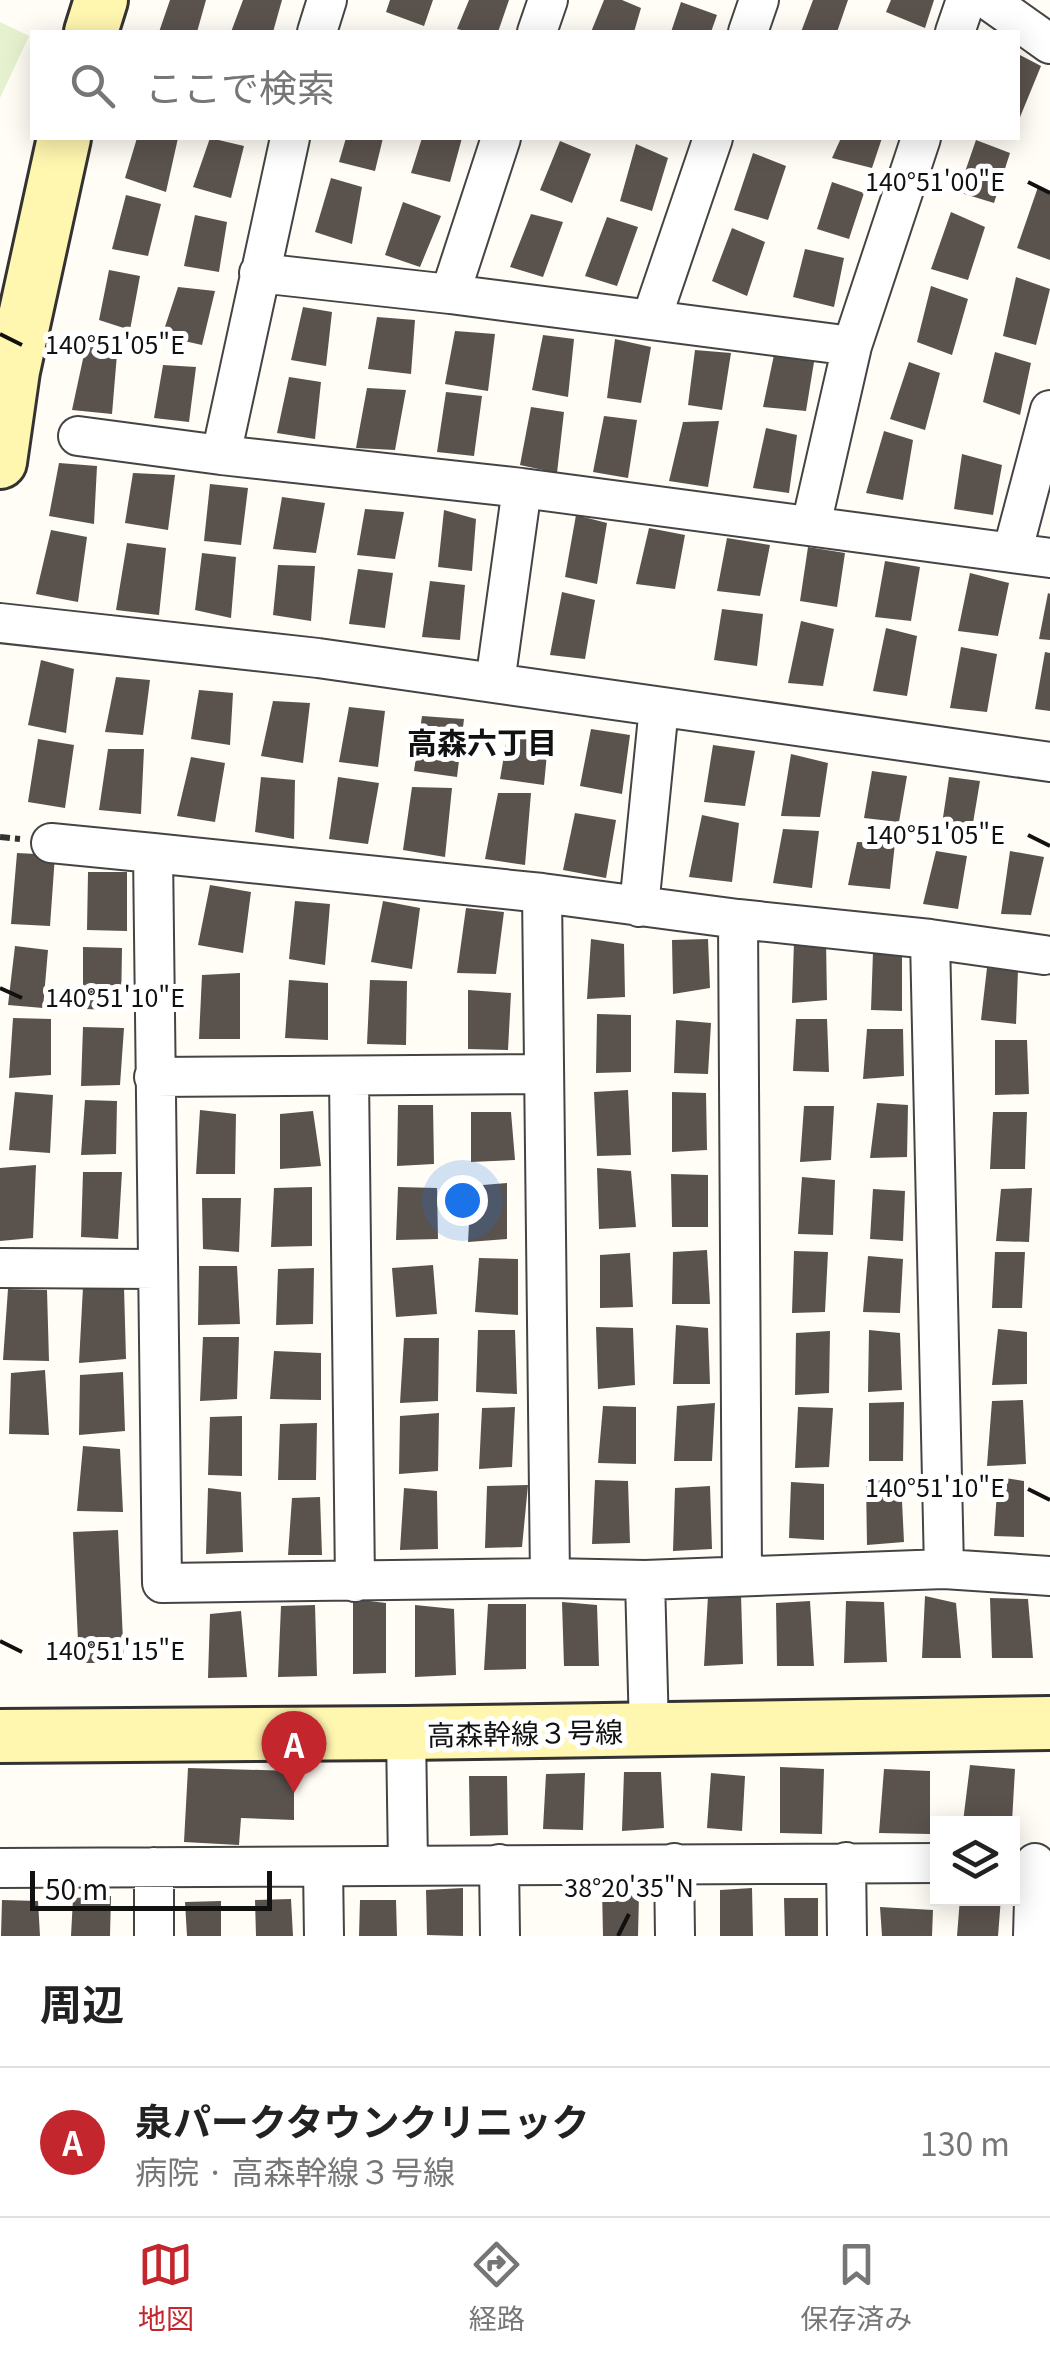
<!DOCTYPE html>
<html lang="ja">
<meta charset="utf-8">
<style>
:root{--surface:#fff;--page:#f2f2f2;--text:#222;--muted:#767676;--line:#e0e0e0;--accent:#c4262e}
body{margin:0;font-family:Georgia,"Noto Sans JP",serif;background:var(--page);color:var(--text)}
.controls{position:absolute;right:30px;bottom:30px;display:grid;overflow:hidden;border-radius:0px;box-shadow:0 5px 25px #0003}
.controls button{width:90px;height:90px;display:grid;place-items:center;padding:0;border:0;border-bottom:2px solid var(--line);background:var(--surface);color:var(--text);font:50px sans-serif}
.scale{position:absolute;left:30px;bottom:25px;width:242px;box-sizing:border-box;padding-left:10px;border:5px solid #111;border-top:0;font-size:28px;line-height:35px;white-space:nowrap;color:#111;-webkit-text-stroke:8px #fff;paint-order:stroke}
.you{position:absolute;left:462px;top:1200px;width:35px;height:35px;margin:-25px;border:8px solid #fff;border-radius:50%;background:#1a73e8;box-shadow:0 0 0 15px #1a73e833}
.badge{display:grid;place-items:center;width:65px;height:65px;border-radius:50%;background:var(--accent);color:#fff;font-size:32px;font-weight:700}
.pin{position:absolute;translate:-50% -82px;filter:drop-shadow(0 2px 5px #0008)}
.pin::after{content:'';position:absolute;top:52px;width:35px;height:30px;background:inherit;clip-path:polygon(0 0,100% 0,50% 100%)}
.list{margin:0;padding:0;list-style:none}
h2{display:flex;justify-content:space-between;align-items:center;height:130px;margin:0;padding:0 40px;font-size:42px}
h2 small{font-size:32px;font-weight:400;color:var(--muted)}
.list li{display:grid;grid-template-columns:65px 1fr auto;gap:30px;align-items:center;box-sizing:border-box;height:150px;padding:0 40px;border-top:2px solid var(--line)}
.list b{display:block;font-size:38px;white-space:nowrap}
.list p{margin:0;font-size:32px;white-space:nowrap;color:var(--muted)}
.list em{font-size:32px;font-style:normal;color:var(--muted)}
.icon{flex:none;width:55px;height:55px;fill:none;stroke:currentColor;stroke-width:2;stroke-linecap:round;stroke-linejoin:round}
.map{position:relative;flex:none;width:1050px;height:1936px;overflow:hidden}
.search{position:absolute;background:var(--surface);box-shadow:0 5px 25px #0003;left:30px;right:30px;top:30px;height:110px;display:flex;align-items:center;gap:25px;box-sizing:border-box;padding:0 35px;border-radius:0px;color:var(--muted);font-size:38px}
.sheet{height:280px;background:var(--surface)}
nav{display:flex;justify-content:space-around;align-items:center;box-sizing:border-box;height:140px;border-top:2px solid var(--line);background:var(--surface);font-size:28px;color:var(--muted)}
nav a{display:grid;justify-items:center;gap:5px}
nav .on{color:var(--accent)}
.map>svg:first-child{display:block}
</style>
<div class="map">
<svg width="1050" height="1936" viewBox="0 0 1050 1936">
<rect width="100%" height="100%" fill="#fffdf5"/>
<!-- pitch -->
<path fill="#e6f2cf" d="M0,22L29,36L0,98Z"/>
<!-- building -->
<path fill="#5a524d" d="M170,0H206L197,32H159Z
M243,0H282L273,32H231Z
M390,0H433L424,26L386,12Z
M469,0H509L498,32H469L457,29Z
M604,0H622L641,8L634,32H591Z
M813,0H848L837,32H801Z
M891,0H934L925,28L886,12Z
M681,2L717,15L711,32H671Z
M1018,54L1041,66L1018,122Z
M137,138H178L166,192L125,178Z
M210,138L244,146L231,198L193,187Z
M346,138H383L375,171L339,162Z
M422,138H462L450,182L411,173Z
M841,138H882L872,168L832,158Z
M976,140L1010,153L994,203L958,192Z
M560,141L591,154L572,203L540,190Z
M636,144L668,158L652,211L620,201Z
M753,153L786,166L768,220L734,210Z
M331,178L362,187L352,244L315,232Z
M832,182L864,193L849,239L817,229Z
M1038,187L1050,191V260L1017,248Z
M126,195L161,204L148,256L112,249Z
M403,202L441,216L420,267L385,255Z
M951,212L985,227L968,280L931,269Z
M531,214L563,222L543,277L510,267Z
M195,215L227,222L219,272L184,266Z
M607,217L638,227L617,286L585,276Z
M732,228L765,242L747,296L712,281Z
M805,249L844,258L834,307L793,297Z
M109,270L140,276L130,330L99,320Z
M1016,277L1050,289L1036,345L1003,336Z
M931,286L968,299L952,355L917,342Z
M178,287L215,291L202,345L162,336Z
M303,307L332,312L326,366L291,360Z
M377,317L415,320L411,374L368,369Z
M455,331L495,334L488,391L445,384Z
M543,335L574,339L568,397L532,390Z
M615,339L651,347L641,403L607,398Z
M86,345L117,354L112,414L72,410Z
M695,350L731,353L722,410L688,405Z
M995,352L1031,363L1020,415L983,402Z
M774,355L814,362L806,411L763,407Z
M909,362L940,373L925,430L890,419Z
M163,365L196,367L189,422L154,418Z
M289,377L321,382L315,439L277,433Z
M367,388L406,390L395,450L356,448Z
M446,392L482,396L474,456L437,452Z
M531,407L564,412L557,473L520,465Z
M604,416L637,420L628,478L593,472Z
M719,421L708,487L669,481L683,422Z
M766,428L797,435L789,493L753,488Z
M884,431L913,440L903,500L866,493Z
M962,454L1002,465L993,515L954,509Z
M59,463L97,466L94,524L49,516Z
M133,473L175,475L168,530L125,523Z
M210,484L248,488L241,545L204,541Z
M282,497L325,503L316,553L273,549Z
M365,509L404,512L395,559L357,555Z
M444,510L476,519L472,571L438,567Z
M576,515L607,523L597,584L565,577Z
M649,528L685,535L675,589L636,584Z
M51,530L87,537L78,602L36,594Z
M727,538L770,545L760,596L717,591Z
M127,543L166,548L159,615L116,610Z
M808,547L845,553L837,607L800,601Z
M202,553L236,557L231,618L195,610Z
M885,561L920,567L911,621L875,617Z
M278,565L315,566L311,621L273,615Z
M358,569L393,573L385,628L349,624Z
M970,573L1009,583L998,636L958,631Z
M430,581L465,585L460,640L422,637Z
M562,592L595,600L585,659L550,655Z
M1048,593L1050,594V640L1039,639Z
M722,609L763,614L757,666L714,660Z
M801,621L834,629L823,686L788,683Z
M886,628L917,636L907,696L873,691Z
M961,647L997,654L987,712L950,708Z
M1045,652L1050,653V711L1035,709Z
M41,660L74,669L66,733L28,725Z
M116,677L150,680L143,735L105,732Z
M199,690L233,693L230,745L191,739Z
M273,701L310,703L303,763L261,756Z
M349,707L385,711L378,767L339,762Z
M422,716L464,719L457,777L414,771Z
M509,726L549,733L544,785L500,779Z
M591,729L630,735L622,794L580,786Z
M38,739L74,745L65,808L28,802Z
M713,745L755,751L745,806L704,802Z
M108,749H144L141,814L99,810Z
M791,754L828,763L820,817L781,816Z
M191,757L225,763L215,822L177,816Z
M872,771L907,776L899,822L864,818Z
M261,777L295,780L294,839L255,832Z
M338,777L379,783L368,844L329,839Z
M949,777L980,781L971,835L941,831Z
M412,787L452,788L445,857L403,850Z
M498,793H531L525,865L485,859Z
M575,813L616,820L606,878L563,870Z
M702,815L739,823L732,882L689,877Z
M783,829L819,831L812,888L773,883Z
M857,842L895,843L890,889L848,885Z
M936,851L967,856L958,909L923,904Z
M1010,851L1044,857L1031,915L1001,914Z
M17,853L55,855L50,926L11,924Z
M88,872H127V931L87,930Z
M210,885L251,892L243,953L198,945Z
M295,901L330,904L325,965L289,959Z
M383,901L420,908L412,969L371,962Z
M466,908L504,912L496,974L457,973Z
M591,939L624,944L625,997L587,999Z
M708,939L710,988L673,994L672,940Z
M794,941H826L827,1000L792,1003Z
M15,946L48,950L43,1008L8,1005Z
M83,947L122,948L121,1010L83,1009Z
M873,952H902V1011L871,1010Z
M987,968L1018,970L1016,1024L981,1020Z
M240,973V1039H199L202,975Z
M289,980L328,983V1040L285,1038Z
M370,980L407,981L406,1045L367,1044Z
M468,990L511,993L508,1050L468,1049Z
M597,1014L631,1015V1072L596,1073Z
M13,1018L51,1019V1075L9,1078Z
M796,1019H827L829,1072L793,1071Z
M676,1020L711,1023L708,1074L674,1073Z
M83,1027L124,1028L120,1085L81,1086Z
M867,1029H903L904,1076L863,1079Z
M995,1040H1027L1029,1094L995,1095Z
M628,1090L631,1155L597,1156L594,1092Z
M15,1092L53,1095L50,1153L9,1150Z
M672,1092L706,1093L707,1150L672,1152Z
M85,1100L117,1101L116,1154L81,1155Z
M877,1103L908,1105L907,1157L870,1158Z
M398,1105H433L434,1164L397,1166Z
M804,1106H834L831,1160L800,1162Z
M200,1110L236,1114L235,1174H196Z
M313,1111L321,1166L280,1169V1114Z
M471,1112H511L515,1160L471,1162Z
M993,1112H1027L1025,1169H990Z
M36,1165L33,1238L0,1241V1168Z
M597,1168L631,1171L636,1227L599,1229Z
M83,1172H122L118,1239L81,1237Z
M671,1174L708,1175V1227H672Z
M802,1177L835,1180L833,1235L798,1234Z
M507,1183V1239L468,1242L471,1186Z
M312,1187V1246L271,1247L274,1188Z
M398,1187L437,1188L438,1239L396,1240Z
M1032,1188L1029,1242L996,1241L1001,1189Z
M873,1189L905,1191L903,1241L870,1239Z
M202,1198H241L239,1252L203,1249Z
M707,1250L710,1304H672L673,1252Z
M794,1251L828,1252L825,1312L792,1313Z
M995,1252H1025L1022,1308H992Z
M630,1253L633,1307L600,1308V1255Z
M868,1256L903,1259L900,1313L863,1312Z
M479,1258L518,1259V1315L475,1312Z
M433,1265L437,1314L396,1317L392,1268Z
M199,1266H237L240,1324L198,1325Z
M314,1268L313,1324L276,1325L278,1269Z
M83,1287H124L126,1359L79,1363Z
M8,1289L47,1290L49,1361L3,1360Z
M676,1325L708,1328L710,1384H673Z
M596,1327L633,1328L635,1385L598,1389Z
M998,1329L1027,1332V1384L992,1385Z
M478,1330H515L517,1394L476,1392Z
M869,1330L900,1333L902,1390L868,1392Z
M830,1331L829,1393L795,1395L796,1333Z
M203,1337H239L237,1399L200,1401Z
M404,1338H439L438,1401L400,1403Z
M274,1351L321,1353V1400L270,1399Z
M45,1370L49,1435L9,1434L11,1373Z
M123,1372L125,1431L79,1435L80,1375Z
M1023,1400L1026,1464L987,1466L992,1401Z
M904,1402L903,1461H869V1403Z
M715,1403L712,1461H674L677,1406Z
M603,1406L636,1407V1464L598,1463Z
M515,1407L512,1467L479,1469L482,1408Z
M798,1407L833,1408L829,1467L795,1468Z
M439,1413L438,1471L399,1474L400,1416Z
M242,1416V1476L208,1475L210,1417Z
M317,1423L316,1480H278L280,1424Z
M83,1446L120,1449L123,1512L77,1511Z
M998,1477L1024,1481V1537L994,1536Z
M595,1480L628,1481L630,1543L592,1544Z
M901,1480L904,1542L867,1545L866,1481Z
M791,1482L824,1484V1540L789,1538Z
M528,1485L522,1547L485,1548L487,1486Z
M710,1486L712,1549L673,1551L675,1488Z
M208,1488L241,1492L243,1552L206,1554Z
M404,1488L437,1491L438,1549L400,1550Z
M320,1497L322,1555H288L292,1498Z
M118,1530L124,1663H79L73,1532Z
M741,1594L743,1664L704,1666L708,1596Z
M925,1596L956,1603L961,1658H922Z
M990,1598L1028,1599L1033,1658H992Z
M353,1599L386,1603V1673L353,1674Z
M810,1601L814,1666H777L776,1603Z
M846,1601L884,1602L887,1662L844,1663Z
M562,1602L597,1605L599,1666H564Z
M488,1604H526V1669L484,1670Z
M315,1605L317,1676L278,1677L281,1606Z
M415,1605L454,1609L456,1675L415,1677Z
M241,1611L247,1677L208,1678L210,1614Z
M970,1765L1015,1769L1012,1822H963Z
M780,1767L824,1769L822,1834L780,1833Z
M188,1768L294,1771V1820L241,1818L239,1845L184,1842Z
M884,1769L930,1771V1834L879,1833Z
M624,1772H661L664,1828L622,1831Z
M585,1773L583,1830L543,1829L546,1774Z
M711,1773L745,1776L742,1831L707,1828Z
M469,1776H507L508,1835L470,1836Z
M463,1888V1936L427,1935L426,1890Z
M752,1888L753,1936H720V1890Z
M602,1889L639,1895L638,1936H603Z
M111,1896L110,1936H71L73,1898Z
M784,1898H818V1936H785Z
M960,1898H1001L998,1936H957Z
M291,1899L293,1936H256L255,1900Z
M2,1900L38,1901L40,1936H1Z
M360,1900H396L397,1936H359Z
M221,1901V1936H187L185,1902Z
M880,1907L933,1910L932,1936H882Z"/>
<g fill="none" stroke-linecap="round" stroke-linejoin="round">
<!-- street casing -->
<g stroke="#444" stroke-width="42">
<path id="street" d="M988,0L1050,44
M317,32L327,0
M537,32L548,0
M748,32L759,0
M955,32L966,0
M290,138L221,455L522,488L1050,558
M501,138L450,294L852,346
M259,273L450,294
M651,320L713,138
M78,436L221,455
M811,525L852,346L921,138
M1012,553L1050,410
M0,623L318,658L1050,762
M495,683L522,488
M51,843L153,853
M542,893L550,1578
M639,907L659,707
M738,919L742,1576
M930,939L1044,955
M154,1077L544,1074
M349,1077L355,1582
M0,1268L157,1269
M944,1569L1050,1576
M645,1580L550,1578L162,1583L153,853L542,893L738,919L930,939L944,1569L645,1580L649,1730
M406,1733L408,1864
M846,1862L847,1936
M674,1863L675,1936
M499,1864L500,1936
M154,1867V1936
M323,1867L324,1936
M0,1868L938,1863
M1033,1936L1035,1863"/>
</g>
<!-- secondary casing -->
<g stroke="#333" stroke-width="58">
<path id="secondary" d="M91,32L101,0
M0,462L13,371L64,138
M0,1736L406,1733L1050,1723"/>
</g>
<!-- path -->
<path stroke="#333" stroke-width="6" stroke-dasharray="10 5" stroke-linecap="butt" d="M0,837L20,839"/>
<!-- street -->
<use href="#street" stroke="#fff" stroke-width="38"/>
<!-- secondary -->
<use href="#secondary" stroke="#fff6b0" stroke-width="52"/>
</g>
<!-- ticks -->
<path fill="none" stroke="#111" stroke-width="4" d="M1028,182L1050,193M0,334L22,345M1028,835L1050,846M0,988L22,998M1028,1489L1050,1500M0,1641L22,1652M618,1936L629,1914"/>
<g text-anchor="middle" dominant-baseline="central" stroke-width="10" stroke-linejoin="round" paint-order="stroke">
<!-- street labels -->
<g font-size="28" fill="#111" stroke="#fff">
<text transform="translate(525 1732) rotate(-1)">高森幹線３号線</text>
</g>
<!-- neighbourhood labels -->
<g font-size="30" font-weight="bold" fill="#111" stroke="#fff">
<text x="482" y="741">高森六丁目</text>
</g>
</g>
<g font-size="25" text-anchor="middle" fill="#111" stroke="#fff" stroke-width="10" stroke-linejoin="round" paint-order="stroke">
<text x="935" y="191">140°51'00"E</text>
<text x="115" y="354">140°51'05"E</text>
<text x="935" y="844">140°51'05"E</text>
<text x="115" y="1007">140°51'10"E</text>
<text x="935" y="1497">140°51'10"E</text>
<text x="115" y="1660">140°51'15"E</text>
<text x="629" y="1897">38°20'35"N</text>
</g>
</svg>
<div class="controls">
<button><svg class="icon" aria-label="layers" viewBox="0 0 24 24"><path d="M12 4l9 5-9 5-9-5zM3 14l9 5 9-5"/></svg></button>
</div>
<div class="scale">50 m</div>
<div class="you"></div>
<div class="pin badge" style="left:294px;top:1793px">A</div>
<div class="search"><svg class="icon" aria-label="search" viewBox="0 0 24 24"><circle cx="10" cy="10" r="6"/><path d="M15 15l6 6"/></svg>ここで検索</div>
</div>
<section class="sheet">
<h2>周辺<small></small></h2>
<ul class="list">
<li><span class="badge">A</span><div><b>泉パークタウンクリニック</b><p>病院 · 高森幹線３号線</p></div><em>130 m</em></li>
</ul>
</section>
<nav>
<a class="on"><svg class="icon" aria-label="map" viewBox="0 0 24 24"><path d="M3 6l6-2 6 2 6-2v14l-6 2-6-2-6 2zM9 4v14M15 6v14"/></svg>地図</a>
<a><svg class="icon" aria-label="directions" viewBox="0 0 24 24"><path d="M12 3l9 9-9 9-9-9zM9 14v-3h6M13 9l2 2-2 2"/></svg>経路</a>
<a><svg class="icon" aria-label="saved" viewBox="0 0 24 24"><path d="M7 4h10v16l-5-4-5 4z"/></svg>保存済み</a>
</nav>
